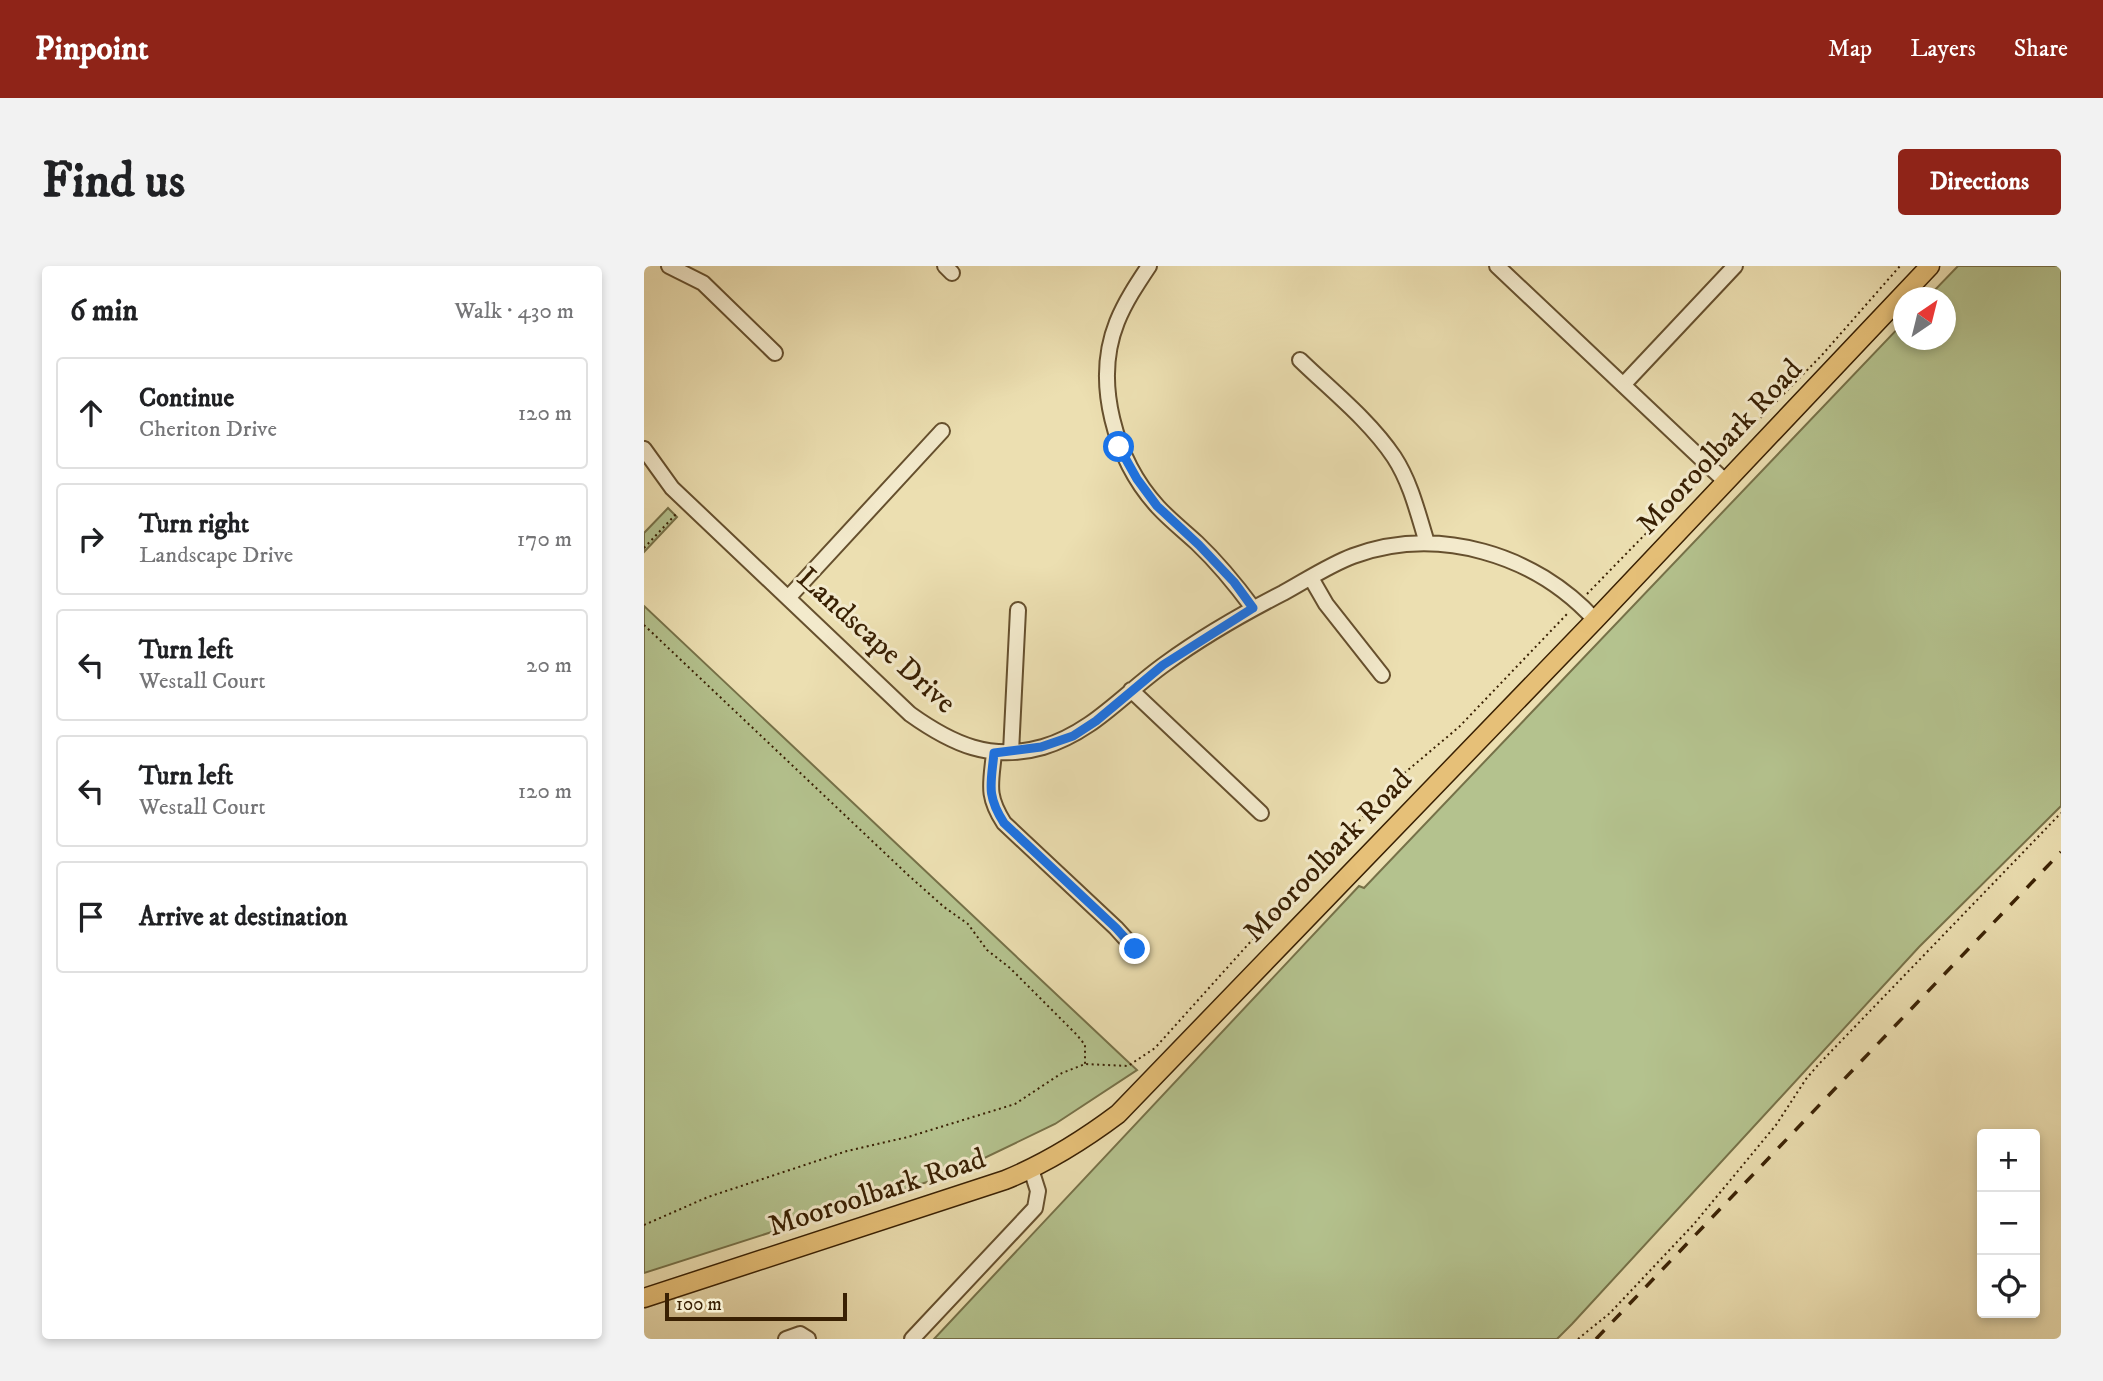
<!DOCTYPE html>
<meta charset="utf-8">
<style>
:root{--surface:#fff;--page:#f2f2f2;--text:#202124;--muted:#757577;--line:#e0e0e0;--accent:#8f2418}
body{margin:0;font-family:"IM FELL DW Pica",serif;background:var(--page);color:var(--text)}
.controls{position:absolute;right:21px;bottom:21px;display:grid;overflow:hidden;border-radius:7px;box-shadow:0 4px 10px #0003}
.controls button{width:63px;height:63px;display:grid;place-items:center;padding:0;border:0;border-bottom:2px solid var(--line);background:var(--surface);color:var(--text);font:35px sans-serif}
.compass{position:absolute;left:1249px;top:21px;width:63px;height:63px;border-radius:50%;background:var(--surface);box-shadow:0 4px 10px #0003;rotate:35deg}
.scale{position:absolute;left:21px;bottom:18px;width:182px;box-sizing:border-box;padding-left:7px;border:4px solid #392003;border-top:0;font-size:19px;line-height:24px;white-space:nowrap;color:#392003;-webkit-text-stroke:5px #f3eacc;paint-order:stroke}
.stop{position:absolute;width:21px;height:21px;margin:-16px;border:5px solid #1a73e8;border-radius:50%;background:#fff}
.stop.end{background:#1a73e8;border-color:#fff;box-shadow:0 2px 7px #0008}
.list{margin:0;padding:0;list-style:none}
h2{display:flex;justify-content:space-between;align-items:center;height:91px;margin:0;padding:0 28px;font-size:30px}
h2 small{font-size:23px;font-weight:400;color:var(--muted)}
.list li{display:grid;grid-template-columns:46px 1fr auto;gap:21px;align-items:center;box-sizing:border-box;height:112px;margin:0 14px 14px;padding:0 14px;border:2px solid var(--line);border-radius:7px}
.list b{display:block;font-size:26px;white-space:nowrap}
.list p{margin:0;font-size:23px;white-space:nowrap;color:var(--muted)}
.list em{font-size:23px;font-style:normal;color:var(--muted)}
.icon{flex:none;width:38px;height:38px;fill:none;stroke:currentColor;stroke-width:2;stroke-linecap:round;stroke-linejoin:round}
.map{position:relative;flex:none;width:1417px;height:1073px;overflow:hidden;border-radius:7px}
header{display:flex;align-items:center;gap:42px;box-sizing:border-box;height:98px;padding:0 35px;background:var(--accent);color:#fff}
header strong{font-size:33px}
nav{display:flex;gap:38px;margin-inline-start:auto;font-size:24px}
.intro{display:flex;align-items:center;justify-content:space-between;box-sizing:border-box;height:168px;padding:0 42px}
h1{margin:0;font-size:49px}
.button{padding:18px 32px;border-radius:7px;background:var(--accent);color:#fff;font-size:24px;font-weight:700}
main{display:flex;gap:42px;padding:0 42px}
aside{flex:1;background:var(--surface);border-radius:7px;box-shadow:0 4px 10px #0003}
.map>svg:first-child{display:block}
</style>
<header>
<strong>Pinpoint</strong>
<nav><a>Map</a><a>Layers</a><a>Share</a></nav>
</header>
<div class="intro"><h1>Find us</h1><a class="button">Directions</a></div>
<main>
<aside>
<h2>6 min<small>Walk · 430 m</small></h2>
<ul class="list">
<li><svg class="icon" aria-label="ahead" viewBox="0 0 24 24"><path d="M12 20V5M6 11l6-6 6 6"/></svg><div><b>Continue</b><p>Cheriton Drive</p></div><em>120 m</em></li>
<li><svg class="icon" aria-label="right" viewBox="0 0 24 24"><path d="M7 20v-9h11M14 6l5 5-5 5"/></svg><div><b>Turn right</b><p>Landscape Drive</p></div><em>170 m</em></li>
<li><svg class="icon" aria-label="left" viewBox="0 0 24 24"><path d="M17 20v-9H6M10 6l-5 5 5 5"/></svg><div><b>Turn left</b><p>Westall Court</p></div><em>20 m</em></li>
<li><svg class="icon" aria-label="left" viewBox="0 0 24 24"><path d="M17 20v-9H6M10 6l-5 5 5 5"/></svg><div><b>Turn left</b><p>Westall Court</p></div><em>120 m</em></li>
<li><svg class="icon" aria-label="arrive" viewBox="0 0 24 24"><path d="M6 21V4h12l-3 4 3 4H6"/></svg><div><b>Arrive at destination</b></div></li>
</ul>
</aside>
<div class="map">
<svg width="1417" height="1073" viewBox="0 0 1417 1073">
<rect width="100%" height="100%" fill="#ecdfb1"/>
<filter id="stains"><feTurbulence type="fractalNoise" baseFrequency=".00286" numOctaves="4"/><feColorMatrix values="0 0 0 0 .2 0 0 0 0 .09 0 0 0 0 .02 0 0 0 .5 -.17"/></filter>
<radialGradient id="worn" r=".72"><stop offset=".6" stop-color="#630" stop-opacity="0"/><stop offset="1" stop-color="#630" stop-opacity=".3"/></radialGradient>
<!-- green -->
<path fill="#b4c28e" stroke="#767148" stroke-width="2" d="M1314,0H1417V540L1275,681L928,1058L913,1073H290L715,620L720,622L1259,57L1260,74H1302V32L1284,31Z
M24,242L33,251L0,286V267Z
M0,340L480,792L493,804L411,858L305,909L0,1007Z"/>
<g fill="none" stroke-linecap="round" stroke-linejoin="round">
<!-- minor casing -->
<g stroke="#66502e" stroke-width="18">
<path id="minor" d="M25,0L59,17L131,87
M301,0L308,7
M505,0C493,18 481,36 473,56C449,116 471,194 514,241C526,254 540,265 553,277C574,297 592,319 609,342
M853,0L1082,216
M656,94C688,125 725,154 750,191C767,217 774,248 783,277
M979,119L1091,0
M0,183L28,222L266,448C308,478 347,496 399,481C449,466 479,428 521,398C558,371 598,348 639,327C661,315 685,299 709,290C794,259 891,288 951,354
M667,312L682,338L738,409
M144,332L298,165
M487,424L617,547
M367,486L374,344
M350,487C347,518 342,529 360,557L472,662L491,683
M142,1073L156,1068L164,1073
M268,1073L391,942L394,925L387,903"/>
</g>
<!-- major casing -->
<g stroke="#392003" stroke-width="21">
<path id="major" d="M0,1032L361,914C403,897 438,875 474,848L951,354L1286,0"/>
</g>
<!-- path -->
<path stroke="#392003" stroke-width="2" stroke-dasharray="2 3.5" stroke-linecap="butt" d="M1078,191L1178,89L1256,0
M0,282L33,247
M943,328L1056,212
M0,359L263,608L300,641L324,658L343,684L366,702L433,769L441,779V798
M0,959L64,931L203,885L264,871L371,838L418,807L441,798L484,800L511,782L751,515L815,461L924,347
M934,1073L966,1047L1050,958L1132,859L1162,813L1174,799L1417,547"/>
<!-- minor -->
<use href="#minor" stroke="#f3eacc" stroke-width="14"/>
<!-- major -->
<use href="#major" stroke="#e6c078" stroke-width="18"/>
<!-- rail -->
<path stroke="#392003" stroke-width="3.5" stroke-dasharray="12 12" stroke-linecap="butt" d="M952,1073L1417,586"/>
</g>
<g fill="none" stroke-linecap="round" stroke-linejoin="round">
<!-- route -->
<path stroke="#1a73e8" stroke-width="9" d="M475,181L493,213L513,240L555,279L590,316L609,342L519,399L452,455L429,470L397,481L350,487C347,518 342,529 360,557L472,662L491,683"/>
</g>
<g text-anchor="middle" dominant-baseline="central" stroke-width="6" stroke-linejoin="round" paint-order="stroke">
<!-- street labels -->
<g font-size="30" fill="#392003" stroke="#f3eacc">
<text transform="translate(1076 181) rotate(-47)">Mooroolbark Road</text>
<text transform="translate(232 375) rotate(42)">Landscape Drive</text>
<text transform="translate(684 590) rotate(-46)">Mooroolbark Road</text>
<text transform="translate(233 927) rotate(-18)">Mooroolbark Road</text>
</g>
</g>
<rect width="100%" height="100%" filter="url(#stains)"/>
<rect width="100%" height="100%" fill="url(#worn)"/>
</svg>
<div class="controls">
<button>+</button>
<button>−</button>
<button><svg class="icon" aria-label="locate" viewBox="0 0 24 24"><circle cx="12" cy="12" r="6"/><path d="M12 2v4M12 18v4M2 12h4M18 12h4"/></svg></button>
</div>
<svg class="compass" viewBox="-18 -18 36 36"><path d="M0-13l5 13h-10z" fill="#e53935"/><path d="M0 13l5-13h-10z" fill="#757577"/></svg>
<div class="scale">100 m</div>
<div class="stop" style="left:475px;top:181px"></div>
<div class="stop end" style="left:491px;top:683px"></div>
</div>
</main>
